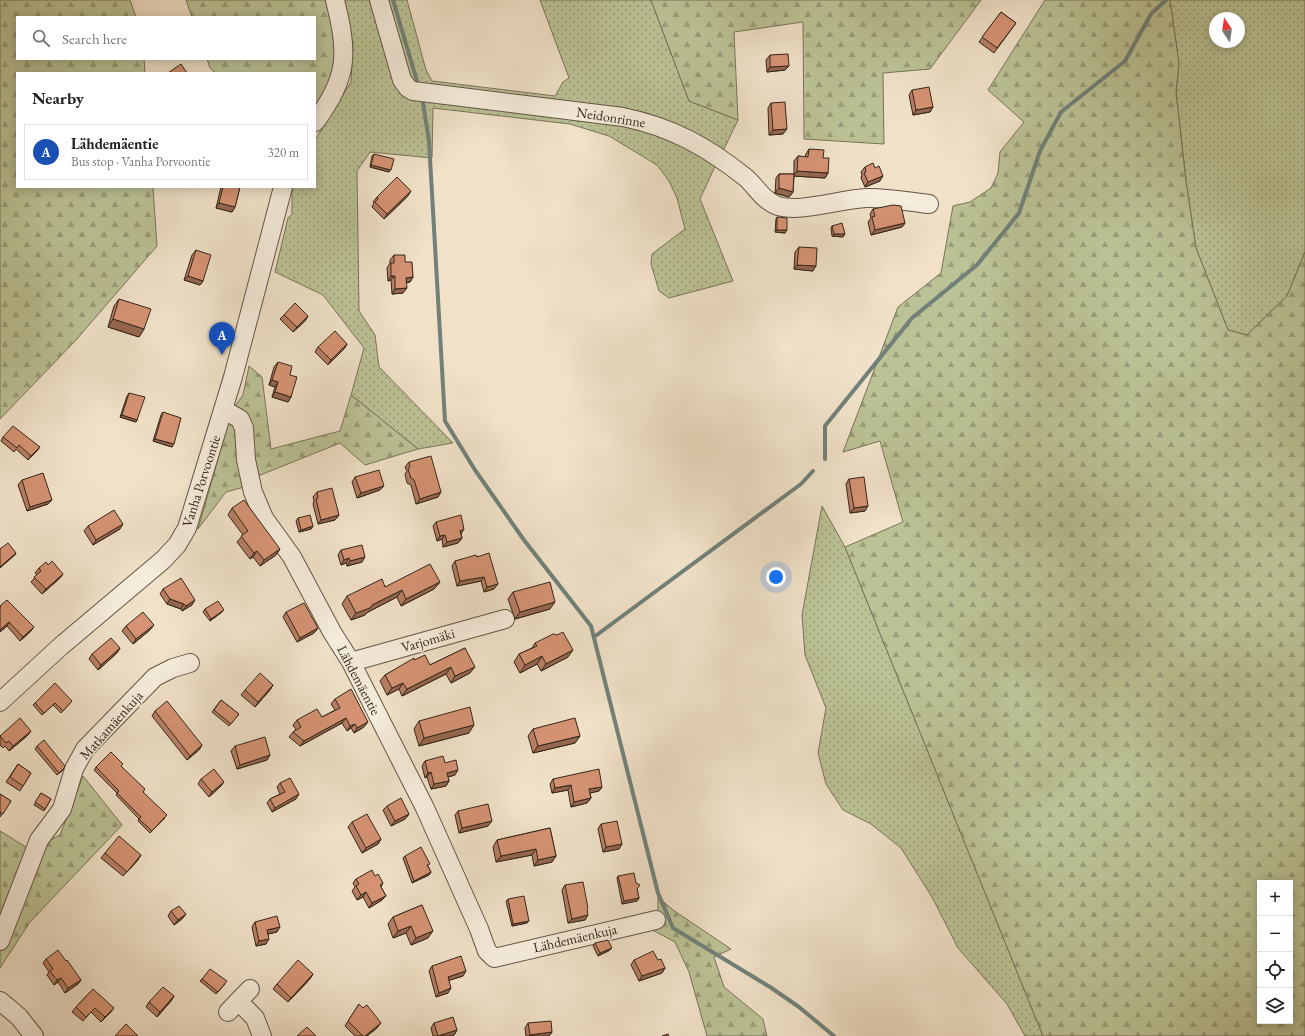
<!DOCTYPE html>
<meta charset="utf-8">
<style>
:root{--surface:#fff;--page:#f6f6f6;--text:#222;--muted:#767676;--line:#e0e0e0;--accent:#8f2418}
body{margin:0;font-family:"EB Garamond",serif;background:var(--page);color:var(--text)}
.controls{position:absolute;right:12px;bottom:12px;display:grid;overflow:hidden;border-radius:0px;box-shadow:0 2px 10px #0003}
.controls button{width:36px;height:36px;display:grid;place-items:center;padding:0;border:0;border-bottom:1px solid var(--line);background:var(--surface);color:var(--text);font:20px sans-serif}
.compass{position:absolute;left:1209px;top:12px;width:36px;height:36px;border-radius:50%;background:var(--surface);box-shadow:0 2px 10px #0003;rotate:347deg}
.you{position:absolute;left:776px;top:577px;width:14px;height:14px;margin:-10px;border:3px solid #fff;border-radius:50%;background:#1a73e8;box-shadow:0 0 0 6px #1a73e833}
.badge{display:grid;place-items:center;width:26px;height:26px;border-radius:50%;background:var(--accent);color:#fff;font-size:13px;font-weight:700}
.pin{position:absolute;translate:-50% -33px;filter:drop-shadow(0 1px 2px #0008)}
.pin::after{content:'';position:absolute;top:21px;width:14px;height:12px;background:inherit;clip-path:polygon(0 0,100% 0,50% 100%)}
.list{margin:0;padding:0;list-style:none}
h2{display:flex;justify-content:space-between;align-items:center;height:52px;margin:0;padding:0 16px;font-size:17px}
h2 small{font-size:13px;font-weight:400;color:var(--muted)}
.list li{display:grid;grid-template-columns:26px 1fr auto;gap:12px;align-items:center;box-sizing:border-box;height:56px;margin:0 8px 8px;padding:0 8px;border:1px solid var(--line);border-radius:0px}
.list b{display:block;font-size:15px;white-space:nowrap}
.list p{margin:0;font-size:13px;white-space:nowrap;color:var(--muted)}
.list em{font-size:13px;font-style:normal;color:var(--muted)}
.icon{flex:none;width:22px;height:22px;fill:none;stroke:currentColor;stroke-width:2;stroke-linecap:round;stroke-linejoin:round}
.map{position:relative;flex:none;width:1305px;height:1036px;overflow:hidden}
.search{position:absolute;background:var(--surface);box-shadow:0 2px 10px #0003;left:16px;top:16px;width:300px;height:44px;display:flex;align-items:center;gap:10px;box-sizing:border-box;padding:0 14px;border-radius:0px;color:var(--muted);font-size:15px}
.panel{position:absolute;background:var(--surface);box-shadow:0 2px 10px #0003;left:16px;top:72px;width:300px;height:116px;border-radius:0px}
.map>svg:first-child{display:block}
</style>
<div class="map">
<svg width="1305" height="1036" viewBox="0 0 1305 1036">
<defs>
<pattern id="grass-dots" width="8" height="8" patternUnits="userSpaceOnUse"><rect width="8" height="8" fill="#bbc295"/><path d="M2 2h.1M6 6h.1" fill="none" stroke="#999d79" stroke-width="1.8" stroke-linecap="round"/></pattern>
<pattern id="forest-firs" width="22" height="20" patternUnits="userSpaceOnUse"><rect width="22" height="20" fill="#bbc295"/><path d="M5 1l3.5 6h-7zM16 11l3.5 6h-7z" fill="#999d79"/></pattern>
</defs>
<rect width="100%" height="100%" fill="#f0e1c8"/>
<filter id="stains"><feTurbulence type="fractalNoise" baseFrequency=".005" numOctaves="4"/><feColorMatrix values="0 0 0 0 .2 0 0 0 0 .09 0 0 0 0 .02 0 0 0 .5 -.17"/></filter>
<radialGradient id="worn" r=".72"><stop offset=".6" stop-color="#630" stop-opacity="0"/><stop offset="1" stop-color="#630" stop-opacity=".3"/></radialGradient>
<!-- grass -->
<path fill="url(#grass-dots)" stroke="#787458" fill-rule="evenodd" d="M342,0H407L426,70L432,81L555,96L563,82L569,78L540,0H651L689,101L738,120L722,153L640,124L717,162L700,199L733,281L669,298L659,291L651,264L652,254L685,229L677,198L669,181L657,165L609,136L570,124L433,108L432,158L370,152L357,171L359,311L375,335L379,367L453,443L418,449L351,395L364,348L323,295L275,272L288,218L292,214V187H315V140L351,82L353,44Z
M1170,0H1305V252L1287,296L1247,335L1228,330L1196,248L1186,181L1176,92L1179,64ZM1215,18H1239V42H1215Z
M822,506L845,547L1043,1036H1025L1007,1004L958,948L932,897L901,848L871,824L843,810L826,784L818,753L826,708L805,655L802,615Z"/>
<!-- forest -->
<path fill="url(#forest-firs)" stroke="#787458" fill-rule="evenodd" d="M0,0H130L136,17H17V59H144L145,73H17V187H153L157,246L76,340L0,419Z
M186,0H327L338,38L337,71L315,114V73H215L210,68L207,59H315V17H192Z
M651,0H981L930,69L883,73L884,144L804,139L803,22L734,32L738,120L689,101Z
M1045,0H1170L1179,64L1176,92L1186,181L1196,248L1228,330L1247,335L1287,296L1305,252V1036H1043L845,547L903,522L880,441L843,452L898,307L941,273L953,206L970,202L991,188L998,173L1000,152L1024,122L988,90ZM1260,883H1290V1021H1260Z
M249,366L262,377L271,449L340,431L351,395L418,449L365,465L340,443L253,478L233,409L243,395Z
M230,417L237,421L248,486L226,492L198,529Z
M83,776L122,825L30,922L0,968V831L31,850L60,835Z
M658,897L673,910L731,949L714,957L724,987L763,1019L767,1036H707L689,972L675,942L645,926L658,916Z"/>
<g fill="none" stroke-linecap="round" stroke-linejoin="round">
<!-- stream -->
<path stroke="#718179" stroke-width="4" d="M393,0L419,88
M422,97L429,141L445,421L475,470L524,540L591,626L658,893L673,928L770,987L799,1007L834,1036
M825,459V426L912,318L977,265L1019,213L1040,151L1061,112L1125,61L1151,14L1166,0
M594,637L801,484L813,471"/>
<!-- minor casing -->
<g stroke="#635546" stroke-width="20">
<path id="minor" d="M379,0L402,80L408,88L413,91L623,117C671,127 706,146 745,177C756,186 763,201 778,206C800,213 842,199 866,198C886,197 909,202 929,204
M315,122C349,77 348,53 335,0
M224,410L240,419L244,428L246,460L253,492L264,518L292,557L332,632L351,662L425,808L479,929L487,951L494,958L656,920
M351,662L505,619
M0,702L61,646L163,560L177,545L187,528L233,377L283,187
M0,941L39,840L62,809L74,769L85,749L155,677L173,668L190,663
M0,1001L19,1017L34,1036
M238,1001L255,1018L262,1036
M228,1012L250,989"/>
</g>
<!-- minor -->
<use href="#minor" stroke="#f5ecdb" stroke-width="18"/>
</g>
<!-- wall -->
<path fill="#b77e63" stroke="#34261a" d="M1001,12L1016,23L994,53L979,42Z
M770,55L785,70L767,72L766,60Z
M912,90L933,107L930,112L913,115L909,95Z
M771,103L783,134L769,135L768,108Z
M809,149L823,158L828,173L825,178L794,176L793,192L789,197L775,193L776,178L779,174H794V161L798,156L805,157L806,154Z
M374,154L391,170L389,172L370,167L372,156Z
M865,167L880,181L865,187L861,178L862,175L861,172Z
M221,187H240L235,207L232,212L216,208Z
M408,196L384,219L372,207L374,203L373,202L377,197Z
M873,209L905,223L902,227L871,235L868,222L871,218L870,214Z
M777,217L785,233L775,232L776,219Z
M832,226L843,237L832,236L831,228Z
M799,247L813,271L794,269L795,252Z
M196,250L203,281L200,285L184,280L192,255Z
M394,255L405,262L413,277L410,282L406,283L403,293L392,294L391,280L388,281L387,268L390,263V260Z
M119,299L144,329L139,337L108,327L114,306Z
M284,315L308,316L305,321L293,332L280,319Z
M347,344L344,349L328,365L315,352L318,347Z
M278,362L291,397L288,402L272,397L275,387L269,385L274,367Z
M129,393L137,420L136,422L120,417L127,396Z
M163,412L172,447L153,441L161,415Z
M3,437L37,451L28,460L16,449L14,452L1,441Z
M409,462L438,497L416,504L411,485L407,483L405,474L407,471L405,467Z
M355,477L384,486L380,490L357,498L352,482Z
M849,479L865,511L850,513L846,484Z
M22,480L48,504L27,511L18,485Z
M317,492L339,515L335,520L318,524L313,504L314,501L313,497Z
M232,508L280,549L276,555L260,566L253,557L250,559L237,542L243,535L228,515Z
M298,518L313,526L311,529L299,532L296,521Z
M436,522L461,534L462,538L458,543L443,547L442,539L437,541L433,526Z
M88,526L120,529L93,545L84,531Z
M341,550L362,562L347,566L346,563L341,565L338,555Z
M477,557L494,589L484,592L481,581L457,586L452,566L455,561Z
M48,565L63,574L60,578L42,594L31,582L37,575L35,573L39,568Z
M440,582L434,589L401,606L397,597L368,612L365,615L351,620L342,604L347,596L385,587Z
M163,589L192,605L182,611L181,609L167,604L160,594Z
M513,592L550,609L515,619L508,599Z
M1,605L31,631L20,641L7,626L0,632V607Z
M205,609L222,612L210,621L203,612Z
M286,612L318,628L314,633L297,642L283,617Z
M126,626L150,630L133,644L122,631Z
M535,643L568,657L541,671L537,664L520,673L514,662L519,654L532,648Z
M120,648L117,653L98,670L89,659L92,654Z
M465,648L470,673L451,683L446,674L402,696L399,689L387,695L380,681L385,675L414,660L430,665Z
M273,685L270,690L255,707L241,695L245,690Z
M335,699L364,727L354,733L351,728L347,731L342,723L300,746L289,737L293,732L296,730L293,725L297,720L322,717L335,710L331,704Z
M221,700L239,714L229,726L212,712Z
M72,701L61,713L53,705L42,715L33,705L35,703Z
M155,711L202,745L199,750L187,760L152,716Z
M419,721L469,733L419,746L414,729Z
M533,729L580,736L575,743L533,753L528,736Z
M31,731L27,736L9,751L5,746L3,748L0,745V736Z
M37,746L64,768L62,771L57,775L35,749Z
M235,746L270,755L267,760L237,769L231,751Z
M425,761L445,763L455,775L448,777L449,781L446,786L431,789L427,777L425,778L422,766Z
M18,764L31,773L20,791L6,782Z
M121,766L165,818L150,833L138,821L139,819L116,795L117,793L94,770L96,767Z
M201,779L221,786L209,797L198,784Z
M553,779L602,787L599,791L590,793L591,798L587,803L571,807L568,790L552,793L550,784Z
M280,783L296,799L272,812L267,803L270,799L280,794L277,787Z
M41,793L51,799L44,811L34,805Z
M0,794L11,801L0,817Z
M387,806L409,814L405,819L391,826L383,810Z
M458,811L488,826L459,833L455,815Z
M352,822L381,839L378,844L362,853L348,827Z
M601,824L622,844L619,849L603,852L598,829Z
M550,828L556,856L552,862L534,866L532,855L496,862L493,847L497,840Z
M105,853L138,860L123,876L101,858Z
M405,856L428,866L431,872L429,875L412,883L403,858Z
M375,876L383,883L381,887L386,896L382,900L369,908L363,897L357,900L352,891L355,887L353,883L356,879Z
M618,876L637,889L639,898L637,901L622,904L617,878Z
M565,885L587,910L585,920L568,923L562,890Z
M508,899L527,923L512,926L506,901Z
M422,905L428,938L411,945L406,933L393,938L388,924L393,917Z
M171,911L186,914L182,919L174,925L168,916Z
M255,922L277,932L268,934L266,944L256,946L252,927Z
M595,943L610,950L598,956L593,946Z
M46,959L66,961L81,980L78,984L65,993L58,982L54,985L47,975L49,972L43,963Z
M634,960H658L665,968L662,973L639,981L631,965Z
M432,966L463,976L449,980L448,993L436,997L429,971Z
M202,979L225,984L216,994L200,981Z
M310,979L288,1002L273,989L277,984Z
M93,989L110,1013L101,1022L91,1012L83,1021L72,1012L76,1007Z
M174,996L171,1001L157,1017L146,1007L149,1002Z
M359,1004L377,1028L367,1036H355L345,1026Z
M434,1023L457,1030L454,1035L450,1036H433L431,1028Z
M528,1023L552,1032L549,1036H526L525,1028Z"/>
<!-- shaded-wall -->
<path fill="#956750" stroke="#34261a" d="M789,66L785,70L767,72L770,67Z
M933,107L930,112L913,115L916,110Z
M787,129L783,134L769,135L773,130Z
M371,165L391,170L389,172L370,167Z
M797,171L828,173L825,178L793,176Z
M883,176L880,181L865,187L868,182Z
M779,188L793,192L789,197L775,193Z
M411,191L408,196L384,219L387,214Z
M219,203L235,207L232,212L216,208Z
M905,223L902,227L871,235L875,230Z
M777,230H787L785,233L775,232Z
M834,234H845L843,237L832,236Z
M797,265L816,266L813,271L794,269Z
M188,276L203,281L200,285L184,280Z
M391,276H395L391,280L388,281Z
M413,277L410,282L403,283L406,278Z
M407,288L403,293L392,294L395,289Z
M308,316L305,321L293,332L297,327Z
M113,319L144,329L139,337L108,327Z
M347,344L344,349L328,365L331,360Z
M272,380L278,382L275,387L269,385Z
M275,392L291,397L288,402L272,397Z
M122,415L137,420L136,422L120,417Z
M155,439L174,444L172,447L153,441Z
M40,447L37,451L28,460L31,456Z
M384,486L380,490L357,498L361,493Z
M441,492L438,497L416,504L420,499Z
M52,500L48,504L27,511L30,507Z
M868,506L865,511L850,513L854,508Z
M339,515L335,520L318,524L321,520Z
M123,524L120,529L93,545L96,540Z
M313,526L311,529L299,532L301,530Z
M464,529L461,534L460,531Z
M445,535L442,539L437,541L440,536Z
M462,538L458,543L443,547L447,542Z
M280,549L276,555L260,566L264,560Z
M257,551L253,557L250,559L254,553Z
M16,553L15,555L0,568V567Z
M365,557L362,562L347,566L350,561Z
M349,558L346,563L341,565L344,560Z
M63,574L60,578L42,594L46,589Z
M484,577L481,581L457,586L460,581Z
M440,582L434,589L401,606L406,599Z
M498,584L494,589L484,592L487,587Z
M402,590L397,597L368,612L365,615L351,620L356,613Z
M170,599L184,604L181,609L167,604Z
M195,600L192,605L182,611L186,606Z
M555,602L550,609L515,619L520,612Z
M224,610L222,612L210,621L211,619Z
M9,622L7,626L0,632V630Z
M154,625L150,630L133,644L136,639Z
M34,627L31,631L20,641L23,637Z
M318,628L314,633L297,642L300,638Z
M120,648L117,653L98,670L101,665Z
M573,650L568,657L541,671L546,664Z
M542,656L537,664L520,673L525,665Z
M451,667L446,674L402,696L407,689Z
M475,667L470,673L451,683L455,676Z
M403,683L399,689L387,695L392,688Z
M273,685L270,690L255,707L258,702Z
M346,718L342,723L300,746L304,741Z
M368,722L364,727L354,733L357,728Z
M355,724L351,728L347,731L350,726Z
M474,725L469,733L419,746L424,738Z
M31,731L27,736L9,751L13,746Z
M580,736L575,743L533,753L538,746Z
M202,745L199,750L187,760L190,756Z
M270,755L267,760L237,769L240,765Z
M458,770L455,775L444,778L447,773Z
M431,772L427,777L425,778L428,773Z
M449,781L446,786L431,789L434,784Z
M224,782L221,786L209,797L212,792Z
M571,785L568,790L552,793L555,788Z
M602,787L599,791L585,794L589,789Z
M299,794L296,799L272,812L275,808Z
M591,798L587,803L571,807L574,802Z
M409,814L405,819L391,826L395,821Z
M492,821L488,826L459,833L462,828Z
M381,839L378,844L362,853L366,848Z
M622,844L619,849L603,852L606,847Z
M536,849L532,855L496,862L501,856Z
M141,855L138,860L123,876L127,872Z
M556,856L552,862L534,866L538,860Z
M431,872L429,875L412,883L414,881Z
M366,892L363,897L357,900L361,895Z
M386,896L382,900L369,908L372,903Z
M639,898L637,901L622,904L624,901Z
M186,914L182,919L174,925L178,920Z
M588,915L585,920L568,923L572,919Z
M529,921L527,923L512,926L513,924Z
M411,926L406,933L393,938L398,931Z
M280,927L277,932L263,935L267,930Z
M433,931L428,938L411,945L416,938Z
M269,939L266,944L256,946L259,941Z
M612,948L610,950L598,956L600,953Z
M665,968L662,973L639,981L642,976Z
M466,971L463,976L444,982L448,977Z
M313,974L310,979L288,1002L291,998Z
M61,978L58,982L54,985L57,980Z
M81,980L78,984L65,993L68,988Z
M451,988L448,993L436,997L439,993Z
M174,996L171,1001L157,1017L160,1012Z
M114,1008L110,1013L101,1022L105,1017Z
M381,1023L377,1028L367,1036H365Z
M457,1030L454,1035L450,1036H439Z
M552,1032L549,1036H529L530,1035Z"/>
<!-- building -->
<path fill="#d59373" stroke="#34261a" d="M1001,12L1016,23L997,48L982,37Z
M788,54L789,66L770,67V55Z
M181,64L187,73H168Z
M929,87L933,107L916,110L912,90Z
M785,102L787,129L773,130L771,103Z
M809,149L824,150L823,158H829L828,173L797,171L798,156L808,157Z
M374,154L394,159L391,170L371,165Z
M873,163L875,168L879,166L883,176L868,182L864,173L866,172L865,167Z
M779,174H794L793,192L779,188Z
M397,177L411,191L387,214L375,202L378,199L377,197Z
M223,187H240L235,207L219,203Z
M893,205L901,206L905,223L875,230L872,217L875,216L873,209Z
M777,217L787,218V230H777Z
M842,223L845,234H834L832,226Z
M799,247L817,248L816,266L797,265Z
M196,250L211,255L203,281L188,276Z
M394,255H405V262H412L413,277L406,278L407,288L395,289V276H391V263H394Z
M119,299L151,309L144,329L113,319Z
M295,303L308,316L297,327L284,315Z
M335,331L347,344L331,360L318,347Z
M278,362L292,366L290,375L297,377L291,397L275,392L278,382L272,380Z
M129,393L145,397L137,420L122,415Z
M163,412L181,418L174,444L155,439Z
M13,426L40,447L31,456L19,445L17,448L3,437Z
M431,456L441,492L420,499L414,480L411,478L408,469L410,466L409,462Z
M379,470L384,486L361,493L355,477Z
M43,473L52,500L30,507L22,480Z
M864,477L868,506L854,508L849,479Z
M332,488L339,515L321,520L316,499L318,498L317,492Z
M244,500L280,549L264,560L257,551L254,553L241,536L248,531L232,508Z
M114,510L123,524L96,540L88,526Z
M310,515L313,526L301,530L298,518Z
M461,515L464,529L460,531L462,538L447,542L445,535L440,536L436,522Z
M8,543L16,553L0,567V549Z
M362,545L365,557L350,561L349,558L344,560L341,550Z
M489,553L498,584L487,587L484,577L460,581L455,561L476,555L477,557Z
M52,561L63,574L46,589L34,577L41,571L39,568L46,562L48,565Z
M430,564L440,582L406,599L402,590L372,605L370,608L356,613L347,596L382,579L385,587Z
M181,578L195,600L186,606L184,604L170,599L163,589Z
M550,582L555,602L520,612L513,592Z
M7,600L34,627L23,637L9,622L0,630V608L1,605Z
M218,601L224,610L211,619L205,609Z
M304,603L318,628L300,638L286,612Z
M143,612L154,625L136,639L126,626Z
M563,632L573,650L546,664L542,656L525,665L519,654L537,646L535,643L553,634L557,635Z
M111,638L120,648L101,665L92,654Z
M465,648L475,667L455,676L451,667L407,689L403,683L392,688L385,675L414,658V660L425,655L430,665Z
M260,673L273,685L258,702L245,690Z
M55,683L72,701L63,711L55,703L44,713L35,703Z
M351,689L368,722L357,728L355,724L350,726L346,718L304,741L293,732L301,727L297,720L317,709L322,717L340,708L335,699Z
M221,700L239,714L231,724L214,710Z
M167,701L202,745L190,756L155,711Z
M470,707L474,725L424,738L419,721Z
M20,718L31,731L13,746L9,741L6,743L0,736Z
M575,718L580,736L538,746L533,729Z
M265,737L270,755L240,765L235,746Z
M44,740L65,766L64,768L59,773L37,746Z
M111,752L123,764L121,766L145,789L143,792L167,815L152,831L139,819L141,817L117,793L119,791L96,767Z
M443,756L445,763L456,760L458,770L447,773L449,781L434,784L431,772L428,773L425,761Z
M18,764L31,773L23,786L10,777Z
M214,769L224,782L212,792L201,779Z
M599,769L602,787L589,789L591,798L574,802L571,785L555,788L553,779Z
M290,778L299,794L275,808L270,799L285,792L280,783Z
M41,793L51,799L45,809L35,802Z
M0,794L11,801L3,814L0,812Z
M401,798L409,814L395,821L387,806Z
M488,804L492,821L462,828L458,811Z
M367,814L381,839L366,848L352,822Z
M617,821L622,844L606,847L601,824Z
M550,828L556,856L538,860L536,849L501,856L497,840Z
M119,836L141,855L127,872L105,853Z
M421,847L430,864L427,865L431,872L414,881L405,856Z
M372,870L375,876L378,874L383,883L380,885L386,896L372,903L366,892L361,895L356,886L359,884L356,879Z
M634,873L636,883L640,885L637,889L639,898L624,901L618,876Z
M583,882L588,908L587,909L588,915L572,919L565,885Z
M524,896L529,921L513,924L508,899Z
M422,905L433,931L416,938L411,926L398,931L393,917Z
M179,906L186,914L178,920L171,911Z
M277,916L280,927L267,930L269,939L259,941L255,922Z
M608,940L612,948L600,953L595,943Z
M58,950L66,961L67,960L81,980L68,988L61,978L57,980L50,971L53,969L46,959Z
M653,951L658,960L661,959L665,968L642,976L634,960Z
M461,956L466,971L448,977L451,988L439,993L432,966Z
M298,960L313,974L291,998L277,984Z
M210,969L227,981L218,992L202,979Z
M163,987L174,996L160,1012L149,1002Z
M93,989L114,1008L105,1017L95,1008L86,1017L76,1007Z
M359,1004L363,1008L367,1005L381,1023L365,1036H363L348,1021Z
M453,1017L457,1030L438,1036L434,1023Z
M551,1021L552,1032L530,1035L528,1023Z
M126,1024L138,1036H115Z
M307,1027L316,1036H297Z
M668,1034L669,1036H662Z"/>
<g text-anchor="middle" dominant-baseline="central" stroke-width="3" stroke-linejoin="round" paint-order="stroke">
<!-- street labels -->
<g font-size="14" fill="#34261a" stroke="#f5ecdb">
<text transform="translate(611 117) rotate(9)">Neidonrinne</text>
<text transform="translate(201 481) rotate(-72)">Vanha Porvoontie</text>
<text transform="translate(428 640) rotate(-16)">Varjomäki</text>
<text transform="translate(359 680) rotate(62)">Lähdemäentie</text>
<text transform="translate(111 725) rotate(-48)">Matkamäenkuja</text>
<text transform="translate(575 938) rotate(-13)">Lähdemäenkuja</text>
</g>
</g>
<rect width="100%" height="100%" filter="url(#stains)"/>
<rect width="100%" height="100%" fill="url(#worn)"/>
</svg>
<div class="controls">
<button>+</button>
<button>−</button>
<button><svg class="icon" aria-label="locate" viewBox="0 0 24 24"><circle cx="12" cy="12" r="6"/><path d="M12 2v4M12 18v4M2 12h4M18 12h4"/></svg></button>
<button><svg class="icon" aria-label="layers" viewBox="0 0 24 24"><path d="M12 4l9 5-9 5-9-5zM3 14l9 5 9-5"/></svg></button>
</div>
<svg class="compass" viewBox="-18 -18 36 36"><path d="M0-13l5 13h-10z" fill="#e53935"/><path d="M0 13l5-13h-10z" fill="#767676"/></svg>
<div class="you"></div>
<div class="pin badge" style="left:222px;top:355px;background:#1a4fb4">A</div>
<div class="search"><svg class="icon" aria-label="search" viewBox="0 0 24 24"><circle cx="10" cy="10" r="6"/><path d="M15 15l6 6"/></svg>Search here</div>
<section class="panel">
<h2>Nearby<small></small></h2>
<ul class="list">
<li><span class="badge" style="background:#1a4fb4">A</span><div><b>Lähdemäentie</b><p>Bus stop · Vanha Porvoontie</p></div><em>320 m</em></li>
</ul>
</section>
</div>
